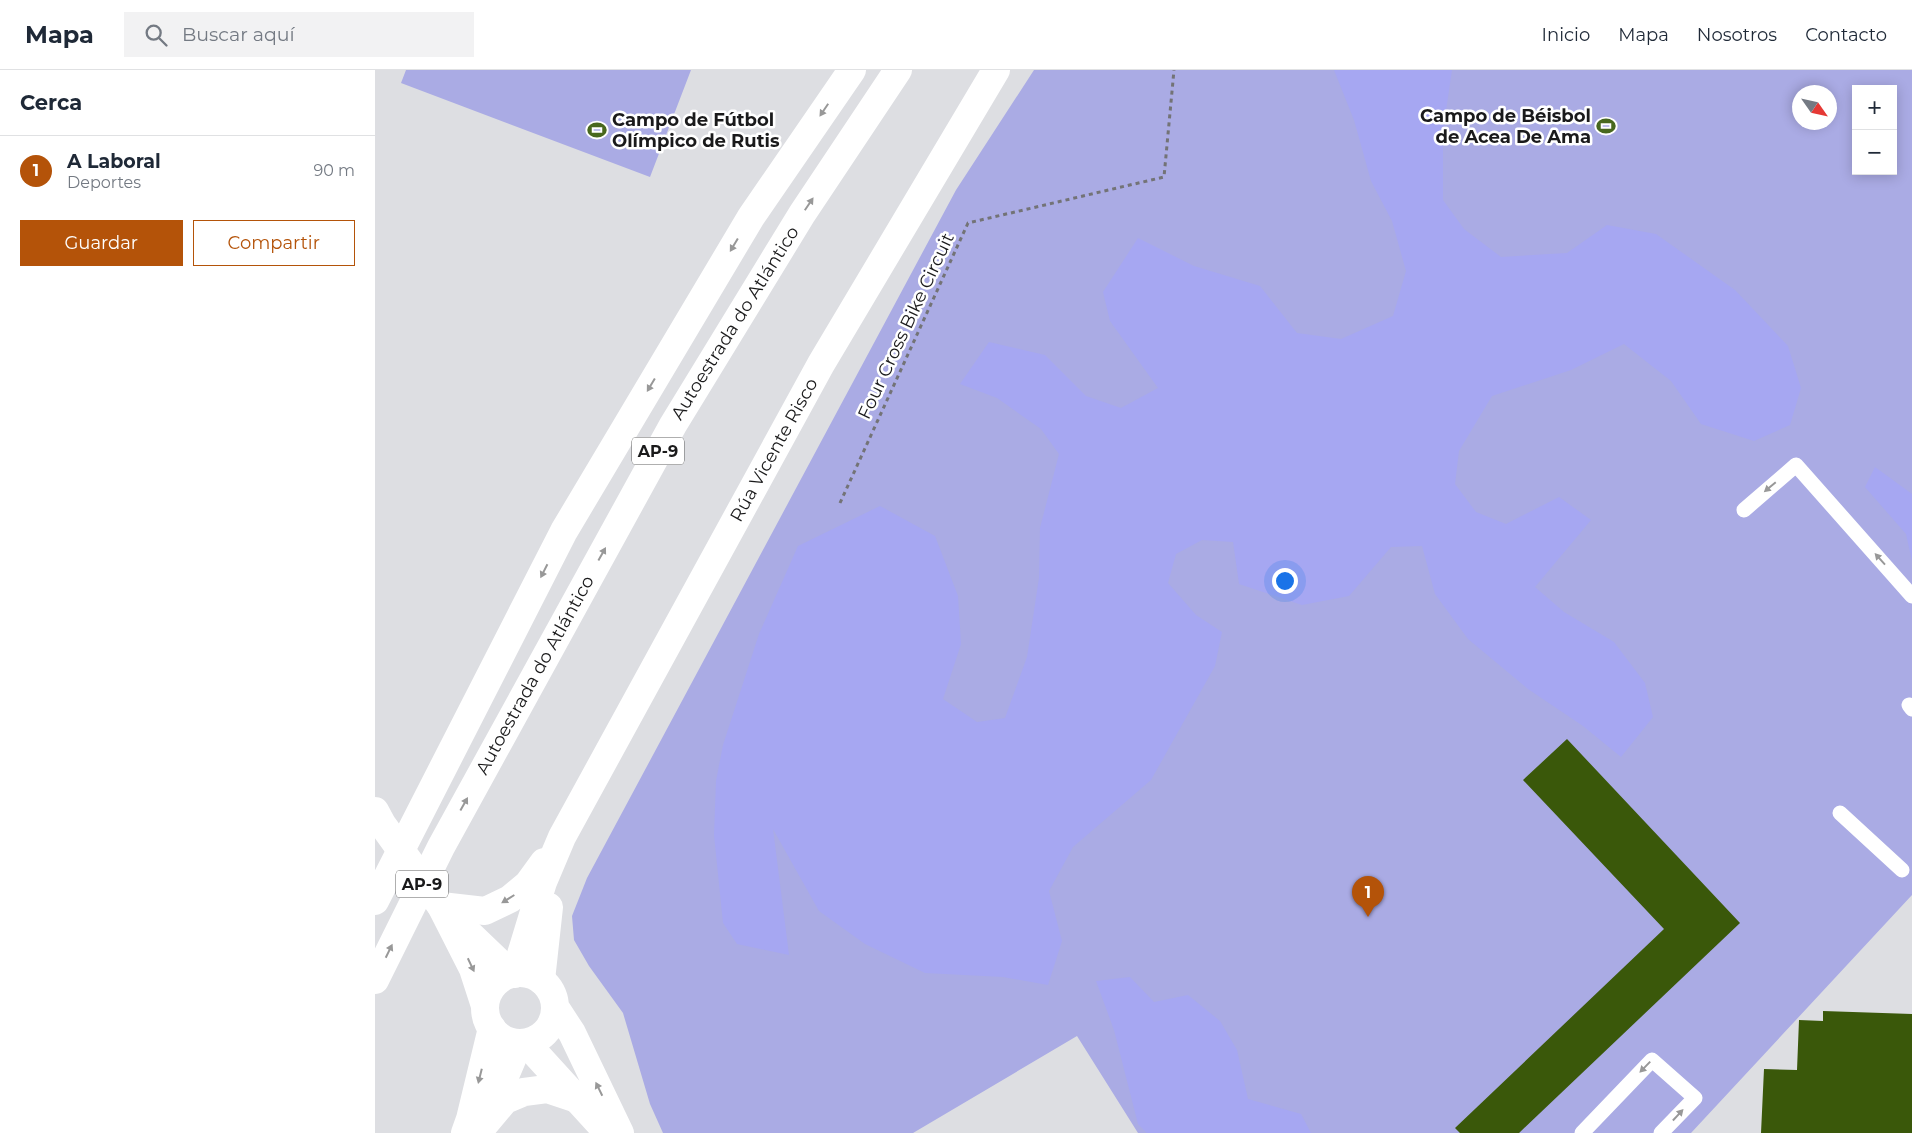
<!DOCTYPE html>
<html lang="es">
<meta charset="utf-8">
<style>
:root{--surface:#fff;--page:#f2f2f3;--text:#1f2937;--muted:#747a83;--line:#e0e1e3;--accent:#b45309}
body{margin:0;font-family:Montserrat,sans-serif;background:var(--page);color:var(--text)}
.controls{position:absolute;right:15px;top:15px;display:grid;overflow:hidden;border-radius:0px;box-shadow:0 2px 12px #0003}
.controls button{width:45px;height:45px;display:grid;place-items:center;padding:0;border:0;border-bottom:1px solid var(--line);background:var(--surface);color:var(--text);font:25px sans-serif}
.compass{position:absolute;left:1417px;top:15px;width:45px;height:45px;border-radius:50%;background:var(--surface);box-shadow:0 2px 12px #0003;rotate:124deg}
.you{position:absolute;left:909px;top:510px;width:18px;height:18px;margin:-12px;border:4px solid #fff;border-radius:50%;background:#1a73e8;box-shadow:0 0 0 8px #1a73e833}
.badge{display:grid;place-items:center;width:32px;height:32px;border-radius:50%;background:var(--accent);color:#fff;font-size:16px;font-weight:700}
.pin{position:absolute;translate:-50% -41px;filter:drop-shadow(0 1px 2px #0008)}
.pin::after{content:'';position:absolute;top:26px;width:18px;height:15px;background:inherit;clip-path:polygon(0 0,100% 0,50% 100%)}
.list{margin:0;padding:0;list-style:none}
h2{display:flex;justify-content:space-between;align-items:center;height:65px;margin:0;padding:0 20px;font-size:21px}
h2 small{font-size:16px;font-weight:400;color:var(--muted)}
.list li{display:grid;grid-template-columns:32px 1fr auto;gap:15px;align-items:center;box-sizing:border-box;height:70px;padding:0 20px;border-top:1px solid var(--line)}
.list b{display:block;font-size:19px;white-space:nowrap}
.list p{margin:0;font-size:16px;white-space:nowrap;color:var(--muted)}
.list em{font-size:16px;font-style:normal;color:var(--muted)}
.actions{display:flex;gap:10px;padding:15px 20px}
.actions a{flex:1;padding:11px 0;border:1px solid var(--accent);border-radius:0px;text-align:center;font-size:18px;color:var(--accent)}
.actions .main{background:var(--accent);color:#fff}
.icon{flex:none;width:28px;height:28px;fill:none;stroke:currentColor;stroke-width:2;stroke-linecap:round;stroke-linejoin:round}
.map{position:relative;flex:none;width:1537px;height:1063px;overflow:hidden}
header{display:flex;align-items:center;gap:30px;box-sizing:border-box;height:70px;padding:0 25px;background:var(--surface);border-bottom:1px solid var(--line)}
header strong{font-size:24px}
nav{display:flex;gap:28px;margin-inline-start:auto;font-size:18px}
.search{width:350px;height:45px;background:var(--page);display:flex;align-items:center;gap:12px;box-sizing:border-box;padding:0 18px;border-radius:0px;color:var(--muted);font-size:19px}
main{display:flex}
aside{flex:1;background:var(--surface)}
.map>svg:first-child{display:block}
</style>
<header>
<strong>Mapa</strong>
<div class="search"><svg class="icon" aria-label="search" viewBox="0 0 24 24"><circle cx="10" cy="10" r="6"/><path d="M15 15l6 6"/></svg>Buscar aquí</div>
<nav><a>Inicio</a><a>Mapa</a><a>Nosotros</a><a>Contacto</a></nav>
</header>
<main>
<aside>
<h2>Cerca<small></small></h2>
<ul class="list">
<li><span class="badge">1</span><div><b>A Laboral</b><p>Deportes</p></div><em>90 m</em></li>
</ul>
<div class="actions"><a class="main">Guardar</a><a>Compartir</a></div>
</aside>
<div class="map">
<svg width="1537" height="1063" viewBox="0 0 1537 1063">
<rect width="100%" height="100%" fill="#dddee2"/>
<!-- green -->
<path fill="#aaabe4" fill-rule="evenodd" d="M31,0H316L275,107L26,13Z
M659,0H1537V825L1316,1063H763L702,966L538,1063H288L275,1034L248,943L214,896L199,870L197,846L212,808L581,120ZM1481,19H1518V101H1481ZM1424,22H1454V52H1424Z"/>
<!-- forest -->
<path fill="#a6a7f2" d="M959,0H1077L1068,61V130L1089,159L1126,187L1192,183L1232,155L1281,164L1360,220L1413,276L1426,318L1415,355L1379,371L1326,354L1296,311L1249,274L1196,300L1117,326L1084,381L1080,414L1101,442L1131,454L1184,427L1216,450L1160,517L1189,542L1239,572L1270,613L1278,647L1246,687L1208,656L1153,619L1093,569L1060,524L1047,476L1016,477L974,526L927,535L864,514L858,472L827,470L801,484L793,513L821,545L847,562L840,596L776,710L698,777L674,821L687,871L673,915L628,907L550,903L490,874L444,841L398,759L414,885L362,874L348,853L339,765L341,711L348,675L384,564L423,476L505,436L560,466L583,526L586,574L568,629L602,652L630,648L652,587L664,508L665,458L684,384L666,359L622,328L585,314L614,272L670,285L711,326L746,338L783,318L735,251L728,222L763,168L819,196L885,216L922,263L966,269L1018,246L1031,201L1017,151L996,111L979,50Z
M1500,397L1537,424V491L1531,464L1490,417Z
M755,907L779,932L813,925L845,951L862,980L873,1029L926,1044L936,1063H772L763,1054L739,960L721,911Z"/>
<!-- building -->
<path fill="#3a580a" d="M1192,669L1365,853L1144,1063H1085L1080,1058L1289,859L1148,710Z
M1448,941L1537,944V1063H1386L1389,999L1422,1000L1424,950L1448,951Z"/>
<g fill="none" stroke-linecap="round" stroke-linejoin="round">
<!-- path -->
<path stroke="#737376" stroke-width="3" stroke-dasharray="4 4" stroke-linecap="butt" d="M465,433L593,153L789,107L799,0"/>
<!-- service -->
<path stroke="#fff" stroke-width="15" d="M1369,440L1421,395L1537,526
M1534,635L1537,639
M1465,743L1527,800
M1207,1063L1277,990L1320,1028L1286,1063"/>
<!-- minor -->
<path stroke="#fff" stroke-width="28" d="M66,836L110,841L135,829L153,814L169,792
M140,904L168,812L187,767L446,294L621,0
M166,910L174,837
M113,1046L144,973
M109,1055L130,1030L149,1022L172,1019L202,1029
M90,1063L95,1049L117,958"/>
<!-- tertiary -->
<path stroke="#fff" stroke-width="28" d="M0,741L7,754L66,836L98,899L110,936
M83,853L136,904
M110 938a35 35 0 1 1 70 0a35 35 0 1 1-70 0Z
M180,937L197,963L245,1063
M151,973L233,1063"/>
<!-- motorway -->
<path stroke="#fff" stroke-width="28" d="M0,831L189,461L376,147L477,0
M0,910L66,777L298,355L427,144L523,0"/>
</g>
<!-- one-way arrows -->
<defs><path id="oneway-solid" d="M-6-.8H1V-3.2L6.5 0L1 3.2V.8H-6Z" transform="scale(1.25)"/></defs>
<g fill="#989898">
<use href="#oneway-solid" transform="translate(449 40) rotate(124)"/>
<use href="#oneway-solid" transform="translate(434 134) rotate(-56)"/>
<use href="#oneway-solid" transform="translate(359 175) rotate(121)"/>
<use href="#oneway-solid" transform="translate(276 315) rotate(121)"/>
<use href="#oneway-solid" transform="translate(1395 417) rotate(140)"/>
<use href="#oneway-solid" transform="translate(227 484) rotate(-61)"/>
<use href="#oneway-solid" transform="translate(1505 489) rotate(-132)"/>
<use href="#oneway-solid" transform="translate(169 501) rotate(117)"/>
<use href="#oneway-solid" transform="translate(89 734) rotate(-61)"/>
<use href="#oneway-solid" transform="translate(133 829) rotate(148)"/>
<use href="#oneway-solid" transform="translate(14 881) rotate(-64)"/>
<use href="#oneway-solid" transform="translate(96 895) rotate(65)"/>
<use href="#oneway-solid" transform="translate(1270 997) rotate(134)"/>
<use href="#oneway-solid" transform="translate(105 1006) rotate(104)"/>
<use href="#oneway-solid" transform="translate(224 1019) rotate(-116)"/>
<use href="#oneway-solid" transform="translate(1303 1045) rotate(-47)"/>
</g>
<!-- icons -->
<defs>
<g id="stadium-bare" transform="scale(1.5)"><path d="M0-5a6.5 5 0 1 0 0 10a6.5 5 0 1 0 0-10ZM-3.5-1.8h7v3.6h-7Z" fill="#48681e" stroke="#fff" stroke-width="2.5" paint-order="stroke"/></g>
</defs>
<g fill-rule="evenodd">
<use href="#stadium-bare" x="1231" y="56"/>
<use href="#stadium-bare" x="222" y="60"/>
</g>
<g text-anchor="middle" dominant-baseline="central" stroke-width="5" stroke-linejoin="round" paint-order="stroke">
<!-- shield labels -->
<g fill="#fff" stroke="#5f5f5f" stroke-width="1">
<rect x="257" y="367.5" width="52" height="27" rx="4"/>
<rect x="21" y="800.5" width="52" height="27" rx="4"/>
</g>
<g font-size="16" font-weight="bold" fill="#1a1a1b">
<text x="283" y="381">AP-9</text>
<text x="47" y="814">AP-9</text>
</g>
<!-- poi labels -->
<g font-size="18" font-weight="bold" fill="#1a1a1b" stroke="#fff" text-anchor="end">
<text x="1216" y="46">Campo de Béisbol<tspan x="1216" dy="21">de Acea De Ama</tspan></text>
<text x="237" y="50" text-anchor="start">Campo de Fútbol<tspan x="237" dy="21">Olímpico de Rutis</tspan></text>
</g>
<!-- street labels -->
<g font-size="18" fill="#1a1a1b" stroke="#fff">
<text transform="translate(360 253) rotate(-58)">Autoestrada do Atlántico</text>
<text transform="translate(531 256) rotate(-65)">Four Cross Bike Circuit</text>
<text transform="translate(399 380) rotate(-61)">Rúa Vicente Risco</text>
<text transform="translate(160 605) rotate(-61)">Autoestrada do Atlántico</text>
</g>
</g>
</svg>
<div class="controls">
<button>+</button>
<button>−</button>
</div>
<svg class="compass" viewBox="-18 -18 36 36"><path d="M0-13l5 13h-10z" fill="#e53935"/><path d="M0 13l5-13h-10z" fill="#747a83"/></svg>
<div class="you"></div>
<div class="pin badge" style="left:993px;top:847px">1</div>
</div>
</main>
